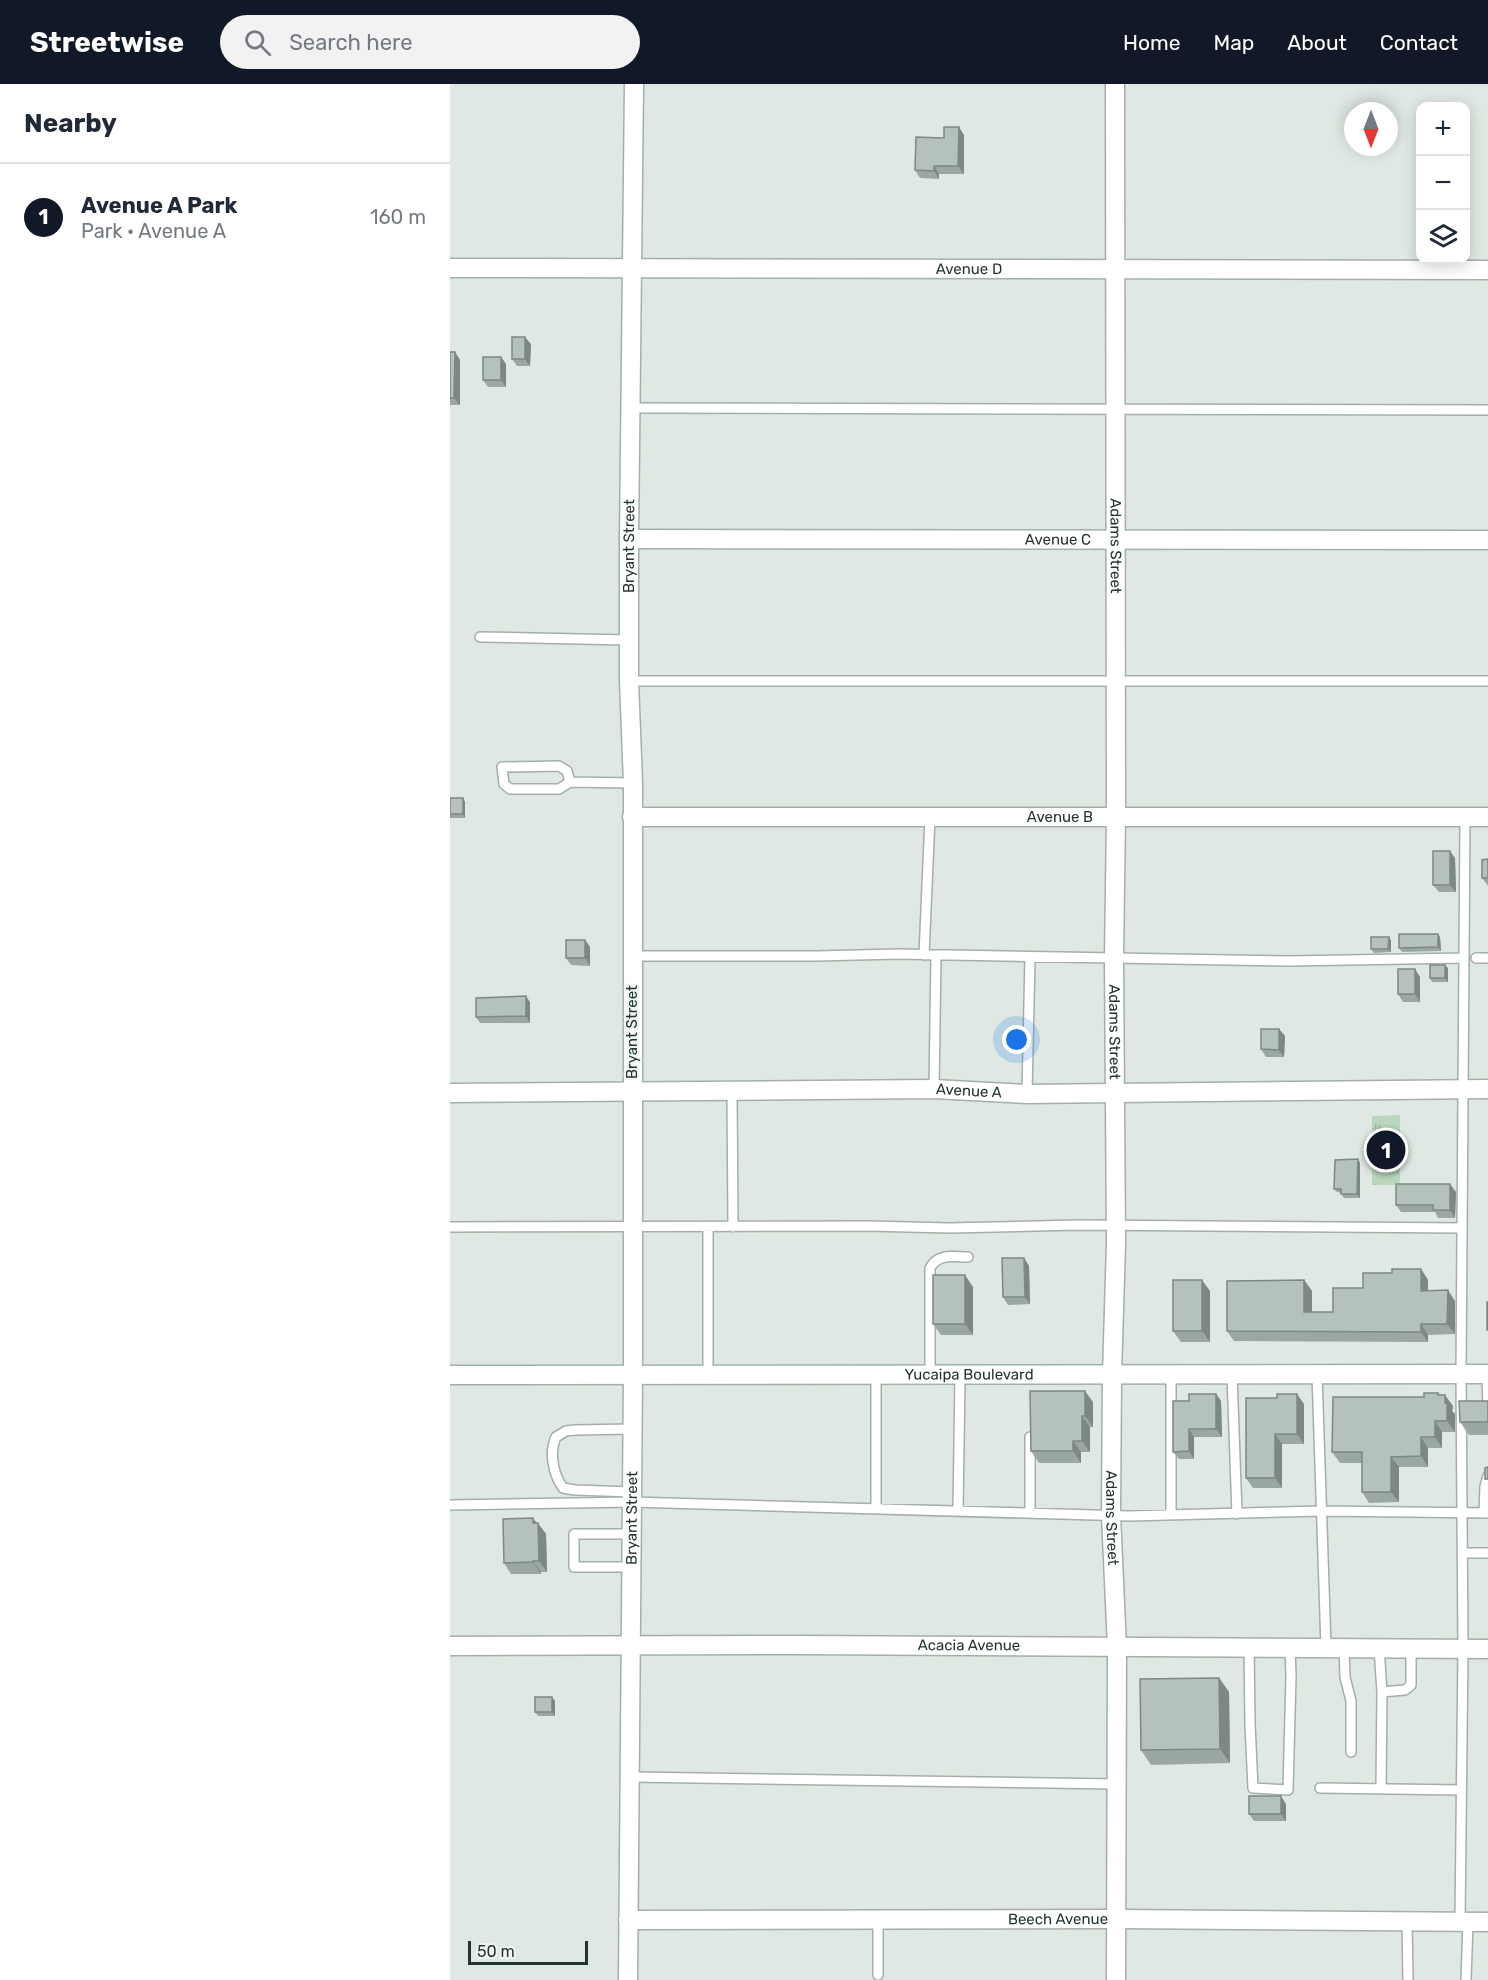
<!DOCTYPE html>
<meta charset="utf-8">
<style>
:root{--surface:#fff;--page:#f2f2f3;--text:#1f2937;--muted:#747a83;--line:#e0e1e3;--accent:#111827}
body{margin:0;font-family:Rubik,sans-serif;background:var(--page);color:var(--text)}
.controls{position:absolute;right:18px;top:18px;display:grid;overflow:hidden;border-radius:12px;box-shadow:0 3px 15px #0003}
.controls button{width:54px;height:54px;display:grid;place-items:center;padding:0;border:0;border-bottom:2px solid var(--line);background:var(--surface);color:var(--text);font:30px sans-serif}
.compass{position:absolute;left:894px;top:18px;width:54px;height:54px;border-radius:50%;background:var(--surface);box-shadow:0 3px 15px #0003;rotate:180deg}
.scale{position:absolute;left:18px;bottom:15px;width:120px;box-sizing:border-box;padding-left:6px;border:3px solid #22362d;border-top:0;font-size:16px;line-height:21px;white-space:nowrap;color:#22362d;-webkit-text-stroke:4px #eef5f1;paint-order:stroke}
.you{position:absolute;left:567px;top:956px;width:21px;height:21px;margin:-15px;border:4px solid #fff;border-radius:50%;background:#1a73e8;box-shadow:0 0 0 9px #1a73e833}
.badge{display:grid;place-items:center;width:39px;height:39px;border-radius:50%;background:var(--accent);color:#fff;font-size:20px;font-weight:700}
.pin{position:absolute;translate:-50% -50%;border:3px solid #fff;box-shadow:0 2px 6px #0006}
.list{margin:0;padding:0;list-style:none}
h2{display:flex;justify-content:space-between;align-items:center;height:78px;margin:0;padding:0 24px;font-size:26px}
h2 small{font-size:20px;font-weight:400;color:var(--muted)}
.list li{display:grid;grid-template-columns:39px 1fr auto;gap:18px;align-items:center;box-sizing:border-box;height:108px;padding:0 24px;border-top:2px solid var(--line)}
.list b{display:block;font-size:22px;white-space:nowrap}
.list p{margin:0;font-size:20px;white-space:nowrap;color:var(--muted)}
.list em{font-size:20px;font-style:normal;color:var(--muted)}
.icon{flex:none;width:33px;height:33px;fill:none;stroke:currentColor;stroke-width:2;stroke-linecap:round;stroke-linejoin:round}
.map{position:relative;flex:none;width:1038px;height:1896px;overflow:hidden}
header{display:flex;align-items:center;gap:36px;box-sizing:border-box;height:84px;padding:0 30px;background:var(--accent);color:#fff}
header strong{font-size:28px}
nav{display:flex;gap:33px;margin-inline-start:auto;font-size:21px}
.search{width:420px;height:54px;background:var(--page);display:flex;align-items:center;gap:15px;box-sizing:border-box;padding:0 21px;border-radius:33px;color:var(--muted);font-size:22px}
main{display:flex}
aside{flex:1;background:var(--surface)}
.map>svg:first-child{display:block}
</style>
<header>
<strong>Streetwise</strong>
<div class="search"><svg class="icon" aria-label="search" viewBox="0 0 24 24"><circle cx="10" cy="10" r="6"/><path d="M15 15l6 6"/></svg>Search here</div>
<nav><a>Home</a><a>Map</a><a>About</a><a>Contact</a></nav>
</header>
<main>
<aside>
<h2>Nearby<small></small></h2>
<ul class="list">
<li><span class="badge">1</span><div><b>Avenue A Park</b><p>Park · Avenue A</p></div><em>160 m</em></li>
</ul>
</aside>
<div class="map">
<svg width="1038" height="1896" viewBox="0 0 1038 1896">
<defs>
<pattern id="park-tufts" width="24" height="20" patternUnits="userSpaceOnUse" patternTransform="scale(1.5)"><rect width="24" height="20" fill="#bad7bd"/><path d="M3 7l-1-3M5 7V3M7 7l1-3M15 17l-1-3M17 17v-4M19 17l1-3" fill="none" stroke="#a0b9a3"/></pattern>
</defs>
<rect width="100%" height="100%" fill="#dfe8e2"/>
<!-- park -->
<path fill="url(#park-tufts)" d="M950,1031V1101H922V1032Z"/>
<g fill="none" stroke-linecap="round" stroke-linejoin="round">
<!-- lane casing -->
<g stroke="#a3afa8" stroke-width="12">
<path id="lane" d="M181,324L1038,326
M30,553L179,556
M179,597H1038
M120,698L117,687L109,682L52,683L54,700L60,705H109L120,698L183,699
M474,871L480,733
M182,872H367L447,870L838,877L1013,874
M1026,874H1038
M484,1005L486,871
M282,1007L283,1143
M577,1010L580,873
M0,1143L418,1142L499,1144L628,1141L1012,1144
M867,1290L876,1563
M1037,1290L1038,1323
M721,1291V1431
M782,1291L787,1430
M258,1292V1143
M480,1292V1184C488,1169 503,1173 518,1173
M580,1353V1429
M182,1408L125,1406L113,1404C103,1390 99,1368 106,1353L116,1347L125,1346L182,1345
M0,1421L182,1418L679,1432L872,1427L1038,1429
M426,1425V1291
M508,1427L510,1292
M1034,1429L1035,1402L1038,1392
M181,1450H124V1483H181
M1012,1469H1038
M799,1561L800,1640L803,1704L838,1706L841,1592L840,1563
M894,1564L895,1593L901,1617V1668
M929,1564L932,1608L931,1705
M932,1608L955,1606L961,1601V1564
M180,1693L666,1700
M870,1704L1011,1706
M957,1836L958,1896
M428,1837V1891
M1010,1837L1013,1564L1011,1291L1015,733
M1016,1896L1018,1838"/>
</g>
<!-- street casing -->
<g stroke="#a3afa8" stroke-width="21">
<g id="street">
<path id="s1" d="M665,0L666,733L664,874L666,1159L662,1291L661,1431L667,1563L666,1896"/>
<path id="s2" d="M0,184L1038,186"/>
<path id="s3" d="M179,455L1038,456"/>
<path id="s4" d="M182,733H1038"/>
<path id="s5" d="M0,1009L484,1005L577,1010L1038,1005"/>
<path id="s6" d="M0,1562C346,1560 692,1561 1038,1565"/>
<path id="s7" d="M178,1836L666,1835L1038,1838"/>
</g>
</g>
<!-- secondary casing -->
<g stroke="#9fb2a9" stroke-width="21">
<g id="secondary">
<path id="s8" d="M0,1291L1038,1290"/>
<path id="s9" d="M178,1896L183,1291V699L179,597V455L184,0"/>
</g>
</g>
<!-- lane -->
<use href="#lane" stroke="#fff" stroke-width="9"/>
<!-- street -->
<use href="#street" stroke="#fff" stroke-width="18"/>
<!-- secondary -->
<use href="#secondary" stroke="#fff" stroke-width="18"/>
</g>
<!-- wall -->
<path fill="#9ba7a1" d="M514,51V90H489V95L470,94L465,86L494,54Z
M81,260L80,282H67L62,275Z
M0,268H5L10,276V321H0Z
M51,273L56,280V303H38L33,296Z
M0,714H13L15,718V734H0Z
M1005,774L1006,808H989L983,801Z
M1038,775V802L1032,794Z
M939,853L941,857V868L924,869L921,865Z
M990,853L991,867L952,868L949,864Z
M135,856L140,863V882L121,881L116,874Z
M998,884V898H982L980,894Z
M970,893V918H953L948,910Z
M80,918V939H30L26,933Z
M829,945L835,952L834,973H816L811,965Z
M910,1079V1114H894L891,1110V1109L887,1108L884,1105Z
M1006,1108L1005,1134H988L985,1128H951L946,1121Z
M574,1174L579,1182L580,1220L558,1221L553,1213Z
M971,1185L978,1196V1207L1005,1217V1250L978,1251V1258L784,1257L777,1247L854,1196L862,1207V1228H883L913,1204L942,1189Z
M523,1203V1251H491L483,1240Z
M760,1207V1258H731L723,1247Z
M988,1309L1003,1322L1002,1327L1005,1330V1348H992V1364H978V1383H949V1418L919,1419L912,1408V1379H890L882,1368L974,1313Z
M766,1310L771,1317L772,1353H744V1375H729L723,1368L739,1317Z
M796,1314L854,1320V1360H832V1404H803L796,1394Z
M1038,1317V1351H1019L1010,1338Z
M643,1318V1343H640V1368H631V1379H589L581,1367Z
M86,1439L96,1450L97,1488H91V1490H61L54,1479Z
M769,1594L779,1608L780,1679L701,1681L691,1666Z
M105,1617V1632H88L85,1628Z
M836,1720V1737H804L799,1730Z"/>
<!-- shaded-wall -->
<path fill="#7e8883" d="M509,43L514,51V90L508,82Z
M484,82L489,90V95L484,87Z
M75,253L81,260L80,282L75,275Z
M5,268L10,276V321L4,314Z
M51,273L56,280V303L51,296Z
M13,714L15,718V734L13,730Z
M1000,767L1005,774L1006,808L1000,801Z
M988,850L990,853L991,867L988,863Z
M939,853L941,857V868L938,865Z
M135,856L140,863V882L135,874Z
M995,881L998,884V898L995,894Z
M965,885L970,893V918L965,910Z
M76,912L80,918V939L76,932Z
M829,945L835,952L834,973L829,966Z
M908,1075L910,1079V1114L907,1110Z
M1000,1100L1006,1108L1005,1134L1000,1126Z
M574,1174L579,1182L580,1220L575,1213Z
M971,1185L978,1196V1217L971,1207Z
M515,1191L523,1203V1251L515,1240Z
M752,1196L760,1207V1258L752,1247Z
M854,1196L862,1207V1238L854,1228Z
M998,1206L1005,1217V1250L997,1240Z
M971,1240L978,1251V1258L971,1248Z
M635,1307L643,1318V1343L635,1332Z
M988,1309L995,1319V1311L1003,1322L1002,1327L1005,1330V1348L997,1337Z
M766,1310L771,1317L772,1353L766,1345Z
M847,1310L854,1320V1360L847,1350Z
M632,1332L640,1343V1368L632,1357Z
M985,1337L992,1348V1364L985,1353Z
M739,1345L744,1353V1375L739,1367Z
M825,1350L832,1360V1404L825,1394Z
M971,1353L978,1364V1383L971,1372Z
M623,1357L631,1368V1379L623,1367Z
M941,1373L949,1383V1418L941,1408Z
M83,1434L89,1442L88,1439L96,1450L97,1488L89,1477Z
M83,1477L91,1488V1490L83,1478Z
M769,1594L779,1608L780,1679L770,1665Z
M102,1613L105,1617V1632L102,1628Z
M831,1712L836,1720V1737L831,1730Z"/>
<!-- building -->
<path fill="#b4c2bb" stroke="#7e8883" stroke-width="1.5" d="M494,43H509L508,82H484V87L465,86L466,53L494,54Z
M62,253H75V275H62Z
M0,268H5L4,314H0Z
M33,273H51V296H33Z
M0,714H13V730H0Z
M983,767H1000V801H983Z
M1038,775V794H1032V776Z
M949,850H988V863L949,864Z
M921,853H939L938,865H921Z
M116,856H135V874H116Z
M980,881H995V894H980Z
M948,885H965V910H948Z
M76,912V932L26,933V914Z
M811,945H829V966L811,965Z
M908,1075L907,1110H891V1105H884L885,1076Z
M946,1100H1000V1126H983V1121H946Z
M552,1174H574L575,1213H553Z
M942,1185H971V1207L998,1206L997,1240H971V1248L777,1247V1197L854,1196V1228H883V1204H913V1189H942Z
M483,1191H515V1240H483Z
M723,1196H752V1247H723Z
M1037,1218H1038V1246H1037Z
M580,1307H635V1332H632V1357H623V1367H581Z
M974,1309H988V1311H995V1319H997V1337H985V1353H971V1372L941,1373V1408H912V1368H882L883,1313H974Z
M739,1310H766V1345H739V1367L723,1368V1317H739Z
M827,1310H847V1350H825V1394H796V1314H827Z
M1009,1317H1038V1338H1010Z
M1038,1383V1395H1035V1384Z
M83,1434V1439H88L89,1477H83V1478L54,1479L53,1435Z
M769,1594L770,1665L691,1666L690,1595Z
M85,1613H102V1628H85Z
M799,1712H831V1730H799Z"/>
<g text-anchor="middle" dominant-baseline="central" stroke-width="4.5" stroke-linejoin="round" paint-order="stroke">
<!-- street labels -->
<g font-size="15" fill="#22362d" stroke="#eef5f1">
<text stroke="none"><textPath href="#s2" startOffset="519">Avenue D</textPath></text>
<text stroke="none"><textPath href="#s3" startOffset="429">Avenue C</textPath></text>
<text stroke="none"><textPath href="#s9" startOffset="1434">Bryant Street</textPath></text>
<text stroke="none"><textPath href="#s1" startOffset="462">Adams Street</textPath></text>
<text stroke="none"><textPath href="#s4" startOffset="428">Avenue B</textPath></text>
<text transform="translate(182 948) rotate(-90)">Bryant Street</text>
<text stroke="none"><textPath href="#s1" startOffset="948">Adams Street</textPath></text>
<text stroke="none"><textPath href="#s5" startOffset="519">Avenue A</textPath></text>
<text stroke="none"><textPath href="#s8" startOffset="519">Yucaipa Boulevard</textPath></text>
<text stroke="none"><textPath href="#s9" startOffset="462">Bryant Street</textPath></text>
<text stroke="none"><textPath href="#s1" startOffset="1434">Adams Street</textPath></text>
<text stroke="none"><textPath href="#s6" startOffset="519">Acacia Avenue</textPath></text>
<text stroke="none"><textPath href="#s7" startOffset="430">Beech Avenue</textPath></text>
</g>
</g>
</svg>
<div class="controls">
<button>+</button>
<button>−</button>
<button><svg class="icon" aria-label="layers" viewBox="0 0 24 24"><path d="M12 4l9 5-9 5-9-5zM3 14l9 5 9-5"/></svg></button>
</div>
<svg class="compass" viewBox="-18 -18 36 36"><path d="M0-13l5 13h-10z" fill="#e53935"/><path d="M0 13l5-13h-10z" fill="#747a83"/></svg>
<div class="scale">50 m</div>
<div class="you"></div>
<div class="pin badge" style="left:936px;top:1066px">1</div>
</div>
</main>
